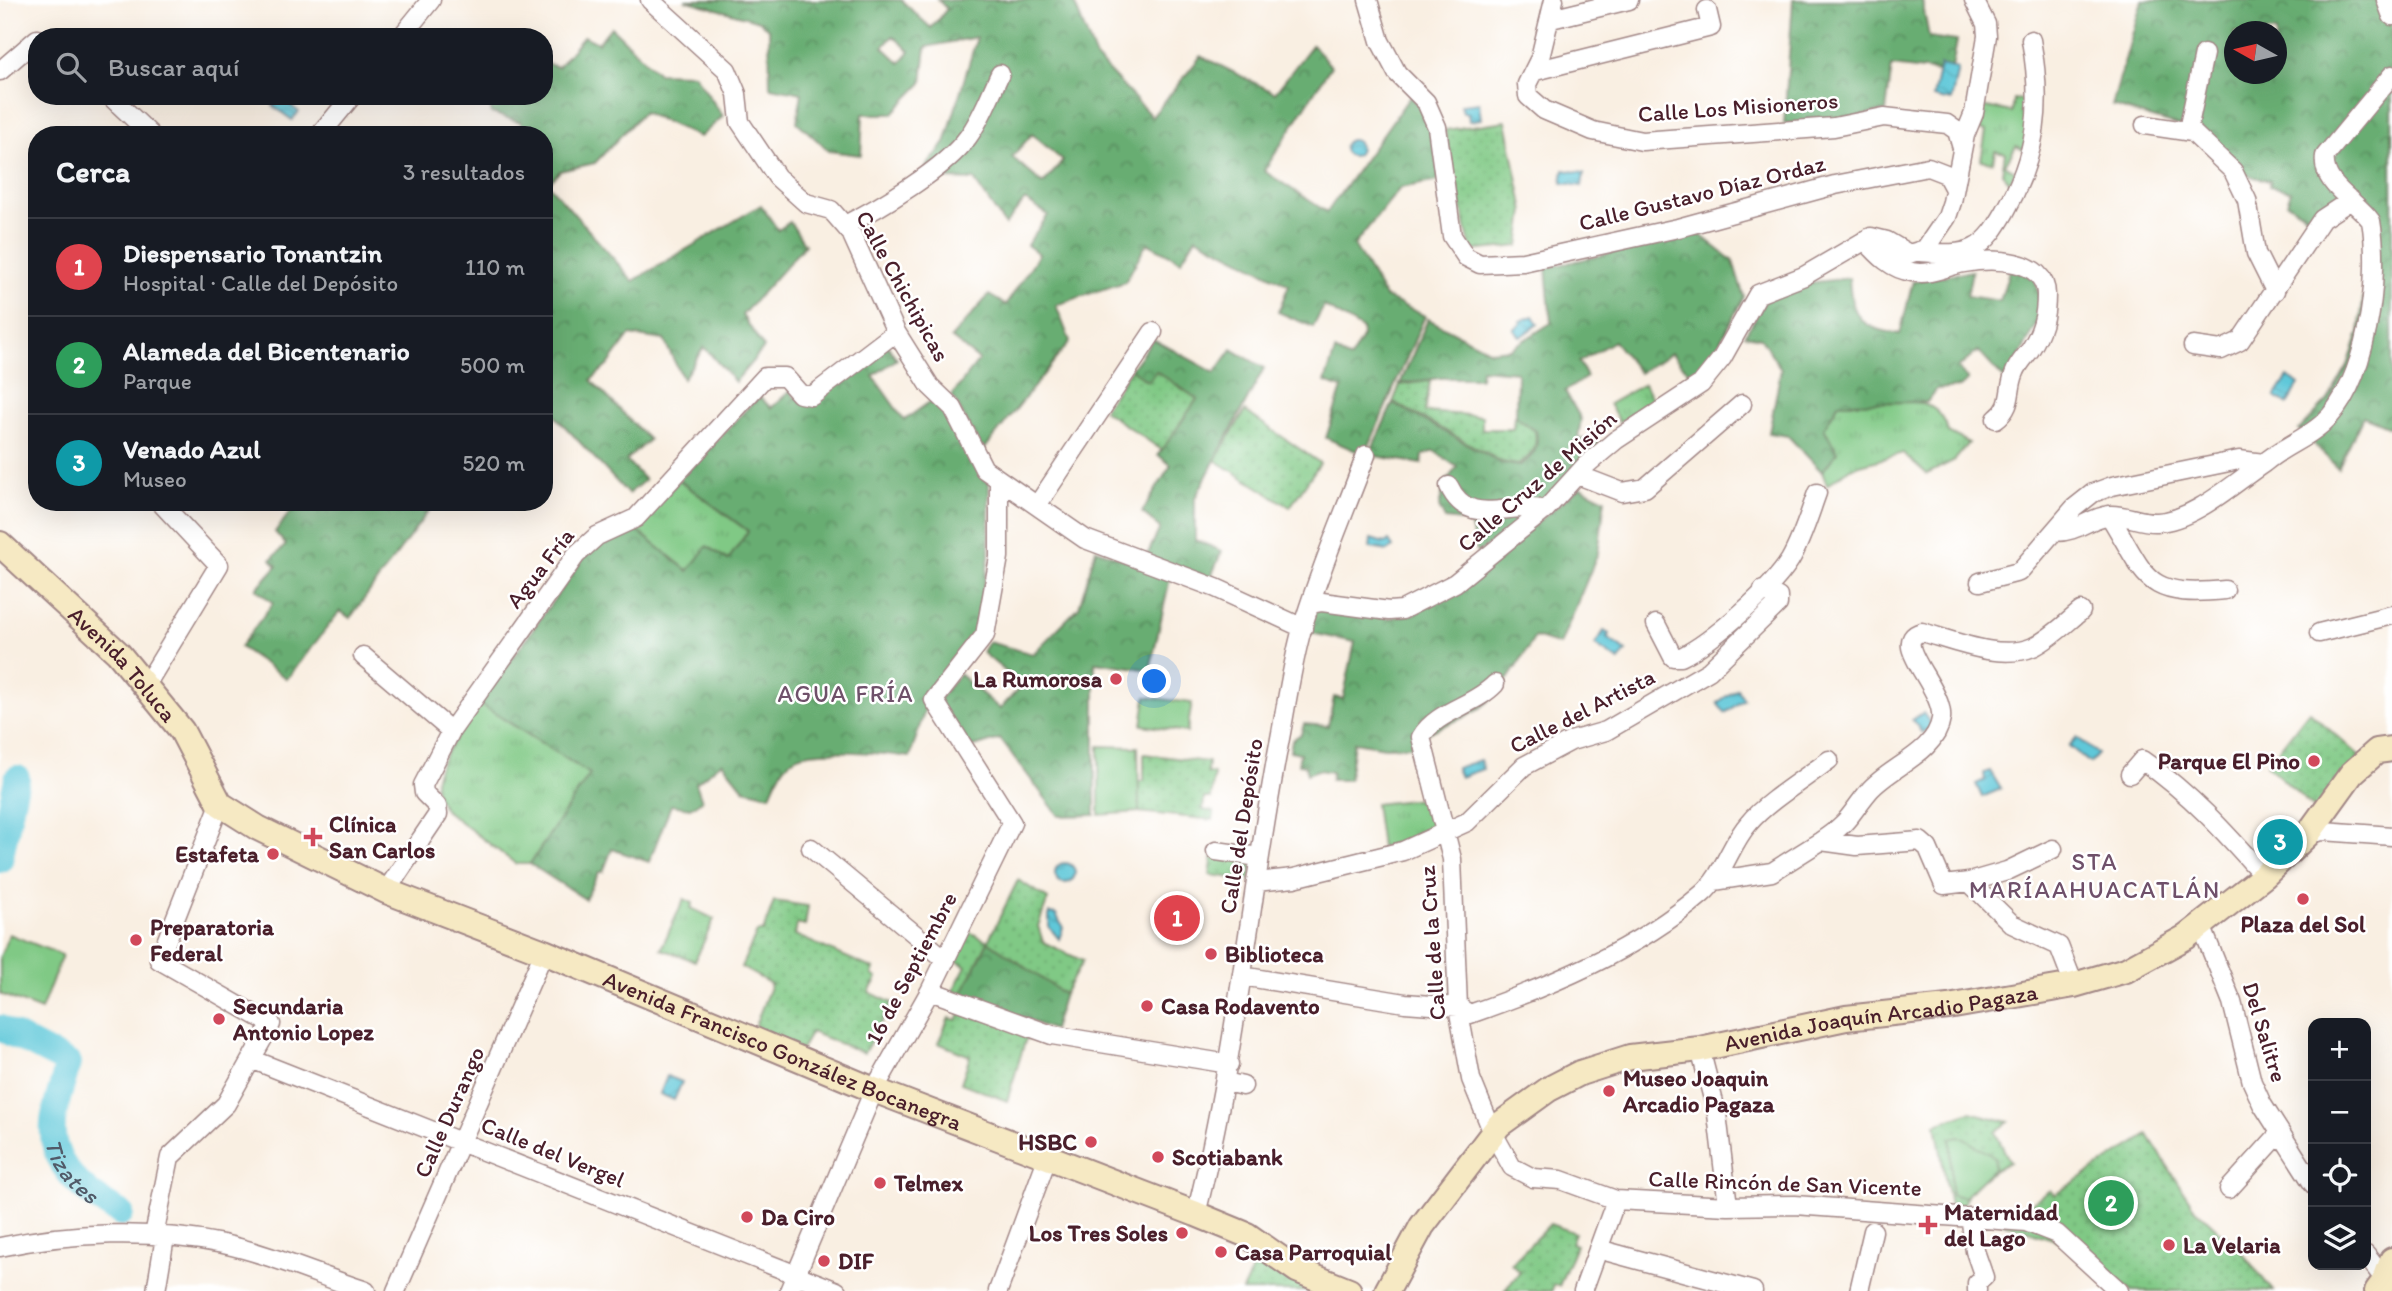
<!DOCTYPE html>
<html lang="es">
<meta charset="utf-8">
<style>
:root{--surface:#171b24;--page:#242831;--text:#f1f3f6;--muted:#9ea1a6;--line:#363941;--accent:#0f766e}
body{margin:0;font-family:Itim,sans-serif;background:var(--page);color:var(--text)}
.controls{position:absolute;right:21px;bottom:21px;display:grid;overflow:hidden;border-radius:14px;box-shadow:0 7px 28px #0002}
.controls button{width:63px;height:63px;display:grid;place-items:center;padding:0;border:0;border-bottom:2px solid var(--line);background:var(--surface);color:var(--text);font:35px sans-serif}
.compass{position:absolute;left:2224px;top:21px;width:63px;height:63px;border-radius:50%;background:var(--surface);box-shadow:0 7px 28px #0002;rotate:278deg}
.you{position:absolute;left:1155px;top:682px;width:24px;height:24px;margin:-18px;border:5px solid #fff;border-radius:50%;background:#1a73e8;box-shadow:0 0 0 10px #1a73e833}
.badge{display:grid;place-items:center;width:46px;height:46px;border-radius:50%;background:var(--accent);color:#fff;font-size:23px;font-weight:700}
.pin{position:absolute;translate:-50% -50%;border:4px solid #fff;box-shadow:0 2px 7px #0006}
.list{margin:0;padding:0;list-style:none}
h2{display:flex;justify-content:space-between;align-items:center;height:91px;margin:0;padding:0 28px;font-size:30px}
h2 small{font-size:23px;font-weight:400;color:var(--muted)}
.list li{display:grid;grid-template-columns:46px 1fr auto;gap:21px;align-items:center;box-sizing:border-box;height:98px;padding:0 28px;border-top:2px solid var(--line)}
.list b{display:block;font-size:26px;white-space:nowrap}
.list p{margin:0;font-size:23px;white-space:nowrap;color:var(--muted)}
.list em{font-size:23px;font-style:normal;color:var(--muted)}
.icon{flex:none;width:38px;height:38px;fill:none;stroke:currentColor;stroke-width:2;stroke-linecap:round;stroke-linejoin:round}
.map{position:relative;flex:none;width:2392px;height:1291px;overflow:hidden}
.search{position:absolute;background:var(--surface);box-shadow:0 7px 28px #0002;left:28px;top:28px;width:525px;height:77px;display:flex;align-items:center;gap:18px;box-sizing:border-box;padding:0 24px;border-radius:28px;color:var(--muted);font-size:26px}
.panel{position:absolute;background:var(--surface);box-shadow:0 7px 28px #0002;left:28px;top:126px;width:525px;height:385px;border-radius:28px}
.map>svg:first-child{display:block}
</style>
<div class="map">
<svg width="2392" height="1291" viewBox="0 0 2392 1291">
<defs>
<pattern id="grass-tufts" width="24" height="20" patternUnits="userSpaceOnUse" patternTransform="scale(1.75)"><rect width="24" height="20" fill="#80c985"/><path d="M3 7l-1-3M5 7V3M7 7l1-3M15 17l-1-3M17 17v-4M19 17l1-3" fill="none" stroke="#70ac73"/></pattern>
<pattern id="forest-crowns" width="20" height="18" patternUnits="userSpaceOnUse" patternTransform="scale(1.75)"><rect width="20" height="18" fill="#68ad72"/><path d="M2 6a3 3 0 1 1 6 0M12 15a3 3 0 1 1 6 0" fill="none" stroke="#588c5e"/></pattern>
<pattern id="park-dots" width="8" height="8" patternUnits="userSpaceOnUse" patternTransform="scale(1.75)"><rect width="8" height="8" fill="#80c985"/><path d="M2 2h.1M6 6h.1" fill="none" stroke="#70ac73" stroke-width="1.8" stroke-linecap="round"/></pattern>
<pattern id="water-waves" width="16" height="10" patternUnits="userSpaceOnUse" patternTransform="scale(1.75)"><rect width="16" height="10" fill="#5ec8d9"/><path d="M0 5q4-4 8 0t8 0" fill="none" stroke="#53abba"/></pattern>
</defs>
<rect width="100%" height="100%" fill="#fff"/>
<filter id="ink" filterUnits="userSpaceOnUse"><feTurbulence type="fractalNoise" baseFrequency=".0143" numOctaves="2"/><feDisplacementMap in="SourceGraphic" scale="14" xChannelSelector="R" yChannelSelector="G"/><feConvolveMatrix kernelMatrix="1 2 1 2 8 2 1 2 1" color-interpolation-filters="sRGB"/></filter>
<filter id="wash" filterUnits="userSpaceOnUse"><feTurbulence type="fractalNoise" baseFrequency=".00686" numOctaves="4" result="noise"/><feDisplacementMap in="SourceGraphic" scale="28" xChannelSelector="R" yChannelSelector="G"/><feGaussianBlur stdDeviation="1.57" result="paint"/><feColorMatrix in="noise" values="0 0 0 0 0 0 0 0 0 0 0 0 0 0 0 0 0 1.4 0 .05"/><feComposite in="paint" operator="in"/></filter>
<g filter="url(#wash)">
<rect width="100%" height="100%" fill="#f9efe2"/>
<!-- grass -->
<path fill="url(#grass-tufts)" stroke="#657458" stroke-width="2" d="M2014,99L2032,100L2026,151L2016,146L2005,165L2015,171L2011,183L2002,173L2005,153L1995,151L1993,162L1981,160L1986,131L1972,128L1981,106L2012,112Z
M1644,384L1654,402L1619,422L1609,404Z
M1874,401C1905,402 1940,395 1948,432L1969,443L1955,460L1927,474L1903,453L1850,468L1827,485L1822,472L1837,452L1824,428L1839,403Z
M679,480L749,532L728,561L688,571L634,528Z
M480,704L590,774L530,864H516L445,810C440,801 435,794 435,783C436,761 467,722 480,704Z
M1421,799L1434,830L1381,848L1375,804Z
M684,899L693,903L691,908L714,919L695,961L661,949Z"/>
<!-- forest -->
<path fill="url(#forest-crowns)" stroke="#59664e" stroke-width="2" fill-rule="evenodd" d="M685,0H901L931,28L947,9L938,0H1073L1096,58L1152,117L1201,56L1275,93L1312,45L1331,66L1264,171L1327,212L1411,95C1435,117 1435,151 1439,181L1400,188L1354,245L1385,297L1425,316L1365,455L1326,438L1342,388L1325,382L1335,351L1350,359L1363,336L1362,329L1324,306L1313,327L1278,312L1289,285L1196,237L1181,261L1147,243L1125,282L1056,305L1070,341L983,451L952,395L979,360L951,338L989,295L1006,305L1039,254L1027,245L1048,215L1025,200L1005,225L974,180L946,179L926,167L945,143L977,37L926,47L922,83L892,114H863L861,155L829,151L797,122L802,93L770,87L769,30L759,21ZM893,36L910,51L900,63L883,47ZM1032,134L1063,161L1043,184L1012,157Z
M1793,0H1922L1929,37L1957,41L1952,68L1939,72L1892,66L1886,111L1851,118L1784,124Z
M2142,0H2392V428L2363,416L2338,468L2299,430L2328,400L2348,365L2359,333L2363,299L2373,263L2375,206L2354,181L2309,217L2287,203L2291,191L2269,186L2270,181L2242,174L2193,130L2112,106ZM2234,32H2276V74H2234Z
M611,27L658,73L694,74L723,116L700,137L643,112L595,163L560,171L548,184L633,281L761,205L778,230L790,222L805,245L742,315L764,348L735,382L704,347L683,379L664,340L630,335L608,365L591,380L649,440L626,460L645,480L628,494L544,404V135H522L521,122L491,113V96H544V63L558,67L584,36L598,43Z
M1698,233L1733,261L1744,297L1715,351L1694,378L1671,353L1639,373L1614,341L1579,362L1587,377L1565,391L1581,419L1578,438L1602,443L1536,513L1477,553L1470,522L1445,519L1439,507L1445,483L1457,467L1434,451L1423,455L1422,464L1369,455L1393,403L1502,463L1519,466C1534,456 1539,449 1536,431L1516,417L1517,372L1481,369L1480,378H1440L1400,384L1428,319L1490,351L1510,349L1551,323L1546,268Z
M2010,268L2033,272L2043,313L2006,381L1978,351L1958,368L1968,380L1960,387L1937,389L1927,402L1839,403L1824,428L1837,452L1822,472L1788,436L1769,433L1781,369L1761,338L1745,335L1766,299L1799,284L1849,278C1852,319 1861,328 1900,334L1913,281L1972,271L1967,296L2000,301Z
M1153,339L1215,373L1232,349L1264,368L1195,498V540L1222,551L1210,579L1172,569L1150,670L1095,662V815L1059,816L1000,739L968,749L937,702L959,674L1000,709L1022,685L982,652L988,642L1033,654L1079,607L1096,549L1142,566L1160,528L1142,512L1171,465L1158,455L1197,399L1156,371L1148,382L1131,369Z
M887,345L897,359L873,376L904,420L934,399L946,410L989,482V557L974,641L927,703L910,757C887,754 812,746 794,758C781,767 776,781 770,795L744,789L722,762L696,783L702,801L690,808L671,805L649,862L612,849L603,872H599L585,899L530,864L590,774L480,704L582,560L601,542L634,528L688,571L707,546L728,560L748,531L679,480L759,396L771,408L790,391L795,398Z
M1580,487L1605,499L1598,553L1560,645L1535,637C1517,665 1500,699 1469,715C1448,725 1430,728 1412,746L1385,747L1354,742L1349,780H1331L1332,772L1318,770L1307,774L1305,765L1298,764L1300,753L1290,751L1292,740L1301,734L1304,724L1328,726L1334,697L1343,699L1355,642L1306,632L1316,609L1389,618L1414,614L1459,587Z
M298,502H435L350,618L340,611L287,679L240,647L273,603L256,589L277,566L271,559L286,545L275,532Z
M988,941L1064,994L1053,1030L962,994Z"/>
<!-- park -->
<path fill="url(#park-dots)" stroke="#657458" stroke-width="2" d="M1506,121L1524,211L1519,246L1471,251L1445,130Z
M1131,369L1148,382L1156,371L1197,399L1162,450L1103,410Z
M1430,381L1425,412L1482,416V429H1513L1514,416L1535,431C1538,449 1532,455 1518,465L1502,462L1393,402L1400,385Z
M1245,411L1320,463L1290,507L1215,460Z
M2309,711L2361,758L2317,811L2267,765Z
M1144,754L1208,762L1207,773L1214,774L1211,798H1204L1203,810L1214,812L1213,820L1139,812V781H1144Z
M1213,855L1253,861L1250,880L1210,875Z
M1018,880L1048,899L1038,926L1043,942L1083,961L1064,994L988,941L962,994L953,991L966,966L952,958L963,929L988,941Z
M774,901L808,906L805,926L797,924L795,935L874,969L872,975L877,978L869,992L892,1003L864,1053L811,1032L799,1053L753,1031L771,984L741,967L757,932H763Z
M966,1001L1044,1041L1026,1038L1007,1101L961,1083L970,1056L938,1043L949,1018L957,1020Z
M1970,1112L2009,1122L1995,1132L2010,1162C1992,1170 1966,1188 1962,1208L2015,1214L2050,1190L2054,1195L2148,1135L2193,1206L2240,1250L2273,1291H2132L2084,1249L1950,1206L1936,1124Z
M1550,1224L1575,1233L1571,1243L1576,1245L1559,1286L1554,1285L1552,1291H1504L1520,1272L1511,1264Z
M1255,1263L1320,1291H1242Z"/>
<!-- pitch -->
<path fill="#80c985" stroke="#657458" stroke-width="2" d="M1146,697L1192,703L1187,732L1142,725Z
M1099,746L1138,747L1139,812L1099,815Z
M9,934L62,955L41,1010L0,994V957Z
M1959,1136L1995,1157L1994,1168L1964,1197L1951,1195V1138Z"/>
<!-- water -->
<path fill="url(#water-waves)" stroke="#547482" stroke-width="2" d="M1940,65L1958,69L1951,101L1933,97Z
M280,97L299,112L292,120L273,106Z
M1479,103L1481,119L1469,121L1468,113H1463L1461,105Z
M1344 148a8 8 0 1 1 16 0a8 8 0 1 1-16 0Z
M1564,170L1584,173L1582,186L1562,183Z
M1533,316L1538,324L1520,337L1514,329L1521,324L1520,321Z
M2288,377L2299,385L2287,404L2275,397Z
M1371,539L1384,543L1389,541L1393,547L1388,551L1370,548Z
M1604,631L1609,634L1607,638L1626,651L1619,661L1595,645Z
M1737,689L1744,699L1725,713L1717,703Z
M1923,713L1933,727L1922,733L1912,719Z
M2077,737L2098,754L2090,763L2069,746Z
M1480,760L1483,769L1460,777L1456,768Z
M1990,771L2001,789L1982,797L1976,784L1985,780L1984,773Z
M1055 873a10 10 0 1 1 20 0a10 10 0 1 1-20 0Z
M1049,913L1056,914L1063,928L1059,939L1049,927Z
M667,1076L682,1082L674,1100L660,1094Z"/>
<g fill="none" stroke-linecap="round" stroke-linejoin="round">
<!-- river -->
<g stroke="#5ec8d9" stroke-width="26">
<path d="M0,860L17,778"/>
<path id="s1" d="M0,1028L68,1063C64,1082 55,1103 53,1122C49,1166 87,1195 121,1213"/>
</g>
</g>
</g>
<g filter="url(#ink)">
<g fill="none" stroke-linecap="round" stroke-linejoin="round">
<!-- street casing -->
<g stroke="#a28786" stroke-width="21">
<path id="street" d="M650,0L727,70L737,94L740,122L777,177L806,203L831,210L851,233L896,332L930,386L953,408L984,469L1085,539L1216,588L1303,628
M1368,0L1380,41L1397,73L1426,102L1437,127L1452,236L1466,257L1480,264L1523,262L1678,228L1835,185L1928,167L1946,174L1953,187
M1554,0L1540,58L1527,84L1528,96L1544,110L1593,131L1642,141L1834,127L1884,117L1947,124L1957,131L1962,148
M2386,0L2392,16
M1551,19L1629,0
M401,37L431,0
M0,71L37,39
M1535,71L1711,27L1707,10
M110,96L151,135
M2145,125L2192,132L2233,171L2247,200L2256,253L2275,291
M2188,130L2204,54
M320,135L352,96
M845,225C881,207 945,169 968,137C982,118 990,95 1000,74
M1865,240C1878,255 1891,269 1912,272C1931,276 1946,266 1964,263C1992,258 2046,258 2046,295C2046,317 2042,331 2030,350C2025,357 2018,364 2015,372C2007,390 2014,406 1996,419
M1920,252C1937,253 1958,256 1974,248C1988,241 1997,226 2005,212C2037,155 2043,105 2031,40
M2193,346L2221,350L2240,341L2322,219L2351,200
M1578,475L1622,492L1645,488L1742,404
M1449,486C1469,530 1510,500 1545,510
M1038,504L1153,332
M2109,515C2148,578 2143,598 2225,590
M2055,532C2079,532 2088,518 2110,515C2125,514 2141,523 2157,522C2193,521 2234,483 2264,463
M1980,582L2019,572L2074,508L2093,493L2112,486L2239,460L2264,463C2282,447 2304,440 2322,424C2367,385 2381,277 2371,221C2356,200 2321,185 2325,156L2392,75
M1311,604L1322,602L1389,611L1402,610L1455,583L1545,510L1585,466L1616,440L1701,384L1722,358L1758,294L1804,276L1871,237L1887,241L1909,254L1925,249L1947,217L1952,202L1965,135L1974,113L1987,36L1986,24L1974,0
M1656,624L1673,657H1681C1712,642 1772,589 1790,560C1802,539 1809,515 1817,493
M2319,633L2392,615
M363,656L451,731
M1495,684C1474,706 1436,711 1421,737L1452,859L1458,1007L1471,1079L1493,1133L1512,1167L1533,1178L1561,1180L1616,1200L1728,1206L1795,1205L2026,1222L2057,1234L2119,1291
M146,685L219,565L160,502
M2130,774L2142,760C2190,793 2226,833 2264,876
M2308,834L2323,831L2392,836
M1821,841C1850,822 1849,815 1869,791C1889,767 1936,753 1941,719C1945,688 1887,641 1922,632C1954,641 2001,661 2033,647C2050,639 2066,623 2081,611
M811,848L946,960
M1216,851L1259,857
M1714,881L1772,872L1821,841L1857,846L1920,841L1928,848L1944,885L1969,882L2012,924L2059,946L2074,985
M1256,882L1294,878L1403,851L1467,822L1524,766L1571,741L1606,731L1709,671L1778,604V597L1763,590
M1969,882L2007,871L2053,849
M386,891L438,814L437,806L424,793L423,785L451,731L576,555L597,536L636,518L765,377H785L800,394L812,396L896,332
M2201,925L2232,1002L2252,1082L2262,1104L2313,1184
M1242,976L1405,1003L1458,1007L1470,1014C1550,986 1637,950 1702,894C1724,875 1730,844 1749,823C1765,803 1807,777 1829,760
M930,991L1052,1035L1229,1064
M1700,1049L1717,1114L1728,1206
M251,1059L837,1291
M1225,1082L1243,1086
M2229,1189L2280,1133
M1196,1214C1235,1061 1249,904 1278,749C1286,709 1291,668 1302,629C1319,570 1345,512 1366,455
M1970,1217L1975,1251L1984,1277L1977,1283V1291
M154,1235L170,1157L226,1104L271,1024L159,960L220,804
M0,1247C70,1232 152,1229 223,1244C270,1254 320,1276 366,1291
M1598,1249L1753,1291
M2366,1255L2385,1280
M156,1291L165,1237
M396,1291L544,952
M789,1291L874,1090L930,991L1012,823L934,700L985,635L999,557V482
M998,1291L1048,1156
M1583,1291L1616,1200
M1859,1291L1873,1231"/>
</g>
<!-- secondary casing -->
<g stroke="#a28786" stroke-width="28">
<g id="secondary">
<path id="s2" d="M0,544L118,653L182,731L220,804L258,828L386,891L544,952L874,1090L1196,1214L1247,1235L1297,1270L1349,1291"/>
<path id="s3" d="M1387,1291L1422,1226L1499,1125L1549,1089L1580,1073L1630,1057L1700,1049L1846,1018L1948,1007L2074,985L2126,970L2186,937L2264,876L2308,834L2352,773L2377,751L2392,749"/>
<path d="M2377,1291L2385,1280L2392,1260"/>
</g>
</g>
<!-- street -->
<use href="#street" stroke="#fff" stroke-width="18"/>
<!-- secondary -->
<use href="#secondary" stroke="#f6e9c3" stroke-width="24"/>
</g>
</g>
<!-- markers -->
<g fill="#d1495b" stroke="#fff" stroke-width="2.5">
<circle cx="1116" cy="679" r="7"/>
<circle cx="2314" cy="761" r="7"/>
<path d="M309.5 826.5h7v7h7v7h-7v7h-7v-7h-7v-7h7z"/>
<circle cx="273" cy="854" r="7"/>
<circle cx="2303" cy="899" r="7"/>
<circle cx="136" cy="940" r="7"/>
<circle cx="1211" cy="954" r="7"/>
<circle cx="1147" cy="1006" r="7"/>
<circle cx="219" cy="1019" r="7"/>
<circle cx="1609" cy="1091" r="7"/>
<circle cx="1091" cy="1142" r="7"/>
<circle cx="1158" cy="1157" r="7"/>
<circle cx="880" cy="1183" r="7"/>
<circle cx="747" cy="1217" r="7"/>
<path d="M1924.5 1214.5h7v7h7v7h-7v7h-7v-7h-7v-7h7z"/>
<circle cx="1182" cy="1233" r="7"/>
<circle cx="2169" cy="1245" r="7"/>
<circle cx="1221" cy="1252" r="7"/>
<circle cx="824" cy="1261" r="7"/>
</g>
<g text-anchor="middle" dominant-baseline="central" stroke-width="5" stroke-linejoin="round" paint-order="stroke">
<!-- street labels -->
<g font-size="23" fill="#4a1f2b" stroke="#fff">
<text transform="translate(1738 107) rotate(-4)">Calle Los Misioneros</text>
<text transform="translate(1702 193) rotate(-14)">Calle Gustavo Díaz Ordaz</text>
<text transform="translate(903 286) rotate(61)">Calle Chichipicas</text>
<text transform="translate(1537 481) rotate(-41)">Calle Cruz de Misión</text>
<text transform="translate(540 568) rotate(-52)">Agua Fría</text>
<text stroke="none"><textPath href="#s2" startOffset="172">Avenida Toluca</textPath></text>
<text transform="translate(1582 711) rotate(-27)">Calle del Artista</text>
<text transform="translate(1241 826) rotate(-81)">Calle del Depósito</text>
<text transform="translate(1432 943) rotate(-94)">Calle de la Cruz</text>
<text transform="translate(911 968) rotate(-62)">16 de Septiembre</text>
<text stroke="none"><textPath href="#s3" startOffset="604">Avenida Joaquín Arcadio Pagaza</textPath></text>
<text transform="translate(2265 1032) rotate(73)">Del Salitre</text>
<text stroke="none"><textPath href="#s2" startOffset="959">Avenida Francisco González Bocanegra</textPath></text>
<text transform="translate(449 1112) rotate(-66)">Calle Durango</text>
<text transform="translate(553 1152) rotate(22)">Calle del Vergel</text>
<text transform="translate(1785 1183) rotate(2)">Calle Rincón de San Vicente</text>
</g>
<!-- poi labels -->
<g font-size="23" font-weight="bold" fill="#4a1f2b" stroke="#fff" text-anchor="start">
<text x="1102" y="679" text-anchor="end">La Rumorosa</text>
<text x="2300" y="761" text-anchor="end">Parque El Pino</text>
<text x="329" y="824">Clínica<tspan x="329" dy="26">San Carlos</tspan></text>
<text x="259" y="854" text-anchor="end">Estafeta</text>
<text x="2303" y="924" text-anchor="middle">Plaza del Sol</text>
<text x="150" y="927">Preparatoria<tspan x="150" dy="26">Federal</tspan></text>
<text x="1225" y="954">Biblioteca</text>
<text x="233" y="1006">Secundaria<tspan x="233" dy="26">Antonio Lopez</tspan></text>
<text x="1161" y="1006">Casa Rodavento</text>
<text x="1623" y="1078">Museo Joaquin<tspan x="1623" dy="26">Arcadio Pagaza</tspan></text>
<text x="1077" y="1142" text-anchor="end">HSBC</text>
<text x="1172" y="1157">Scotiabank</text>
<text x="894" y="1183">Telmex</text>
<text x="1944" y="1212">Maternidad<tspan x="1944" dy="26">del Lago</tspan></text>
<text x="761" y="1217">Da Ciro</text>
<text x="1168" y="1233" text-anchor="end">Los Tres Soles</text>
<text x="2183" y="1245">La Velaria</text>
<text x="1235" y="1252">Casa Parroquial</text>
<text x="838" y="1261">DIF</text>
</g>
<!-- neighbourhood labels -->
<g font-size="24" letter-spacing="2" fill="#6f506a" stroke="#fff">
<text x="846" y="693">AGUA FRÍA</text>
<text x="2095" y="861">STA<tspan x="2095" dy="28">MARÍAAHUACATLÁN</tspan></text>
</g>
<!-- water labels -->
<g font-size="24" font-style="italic" fill="#515a68" stroke="#fff">
<text stroke="none"><textPath href="#s1" startOffset="192">Tizates</textPath></text>
</g>
</g>
</svg>
<div class="controls">
<button>+</button>
<button>−</button>
<button><svg class="icon" aria-label="locate" viewBox="0 0 24 24"><circle cx="12" cy="12" r="6"/><path d="M12 2v4M12 18v4M2 12h4M18 12h4"/></svg></button>
<button><svg class="icon" aria-label="layers" viewBox="0 0 24 24"><path d="M12 4l9 5-9 5-9-5zM3 14l9 5 9-5"/></svg></button>
</div>
<svg class="compass" viewBox="-18 -18 36 36"><path d="M0-13l5 13h-10z" fill="#e53935"/><path d="M0 13l5-13h-10z" fill="#9ea1a6"/></svg>
<div class="you"></div>
<div class="pin badge" style="left:1177px;top:918px;background:#e0444e">1</div>
<div class="pin badge" style="left:2111px;top:1203px;background:#2e9e5b">2</div>
<div class="pin badge" style="left:2280px;top:842px;background:#0f9aa8">3</div>
<div class="search"><svg class="icon" aria-label="search" viewBox="0 0 24 24"><circle cx="10" cy="10" r="6"/><path d="M15 15l6 6"/></svg>Buscar aquí</div>
<section class="panel">
<h2>Cerca<small>3 resultados</small></h2>
<ul class="list">
<li><span class="badge" style="background:#e0444e">1</span><div><b>Diespensario Tonantzin</b><p>Hospital · Calle del Depósito</p></div><em>110 m</em></li>
<li><span class="badge" style="background:#2e9e5b">2</span><div><b>Alameda del Bicentenario</b><p>Parque</p></div><em>500 m</em></li>
<li><span class="badge" style="background:#0f9aa8">3</span><div><b>Venado Azul</b><p>Museo</p></div><em>520 m</em></li>
</ul>
</section>
</div>
